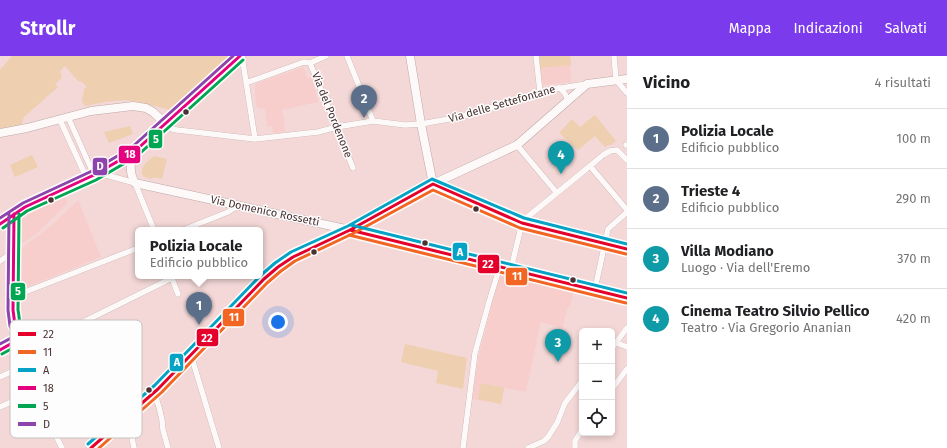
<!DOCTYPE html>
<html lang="it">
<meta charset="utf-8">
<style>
:root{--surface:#fff;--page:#f6f6f6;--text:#202124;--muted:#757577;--line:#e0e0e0;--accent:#7c3aed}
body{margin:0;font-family:"Fira Sans",sans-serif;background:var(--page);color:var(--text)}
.controls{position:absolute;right:12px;bottom:12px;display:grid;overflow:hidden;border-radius:6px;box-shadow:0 2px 6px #0003}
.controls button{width:36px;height:36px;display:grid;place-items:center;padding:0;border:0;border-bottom:1px solid var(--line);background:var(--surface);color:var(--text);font:20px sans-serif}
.you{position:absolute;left:278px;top:266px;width:14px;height:14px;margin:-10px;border:3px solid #fff;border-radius:50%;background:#1a73e8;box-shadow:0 0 0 6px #1a73e833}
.badge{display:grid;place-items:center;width:26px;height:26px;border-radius:50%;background:var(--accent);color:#fff;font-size:13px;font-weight:700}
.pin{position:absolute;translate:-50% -33px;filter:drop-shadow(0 1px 2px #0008)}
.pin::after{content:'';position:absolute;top:21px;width:14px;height:12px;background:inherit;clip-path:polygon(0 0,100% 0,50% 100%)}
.popup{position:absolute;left:135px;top:171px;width:128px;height:52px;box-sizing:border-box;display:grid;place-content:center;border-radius:6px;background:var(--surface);filter:drop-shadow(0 1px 3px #0005);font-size:13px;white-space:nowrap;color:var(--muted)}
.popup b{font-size:15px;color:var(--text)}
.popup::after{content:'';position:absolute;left:50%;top:100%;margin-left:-8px;border:8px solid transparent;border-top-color:var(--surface)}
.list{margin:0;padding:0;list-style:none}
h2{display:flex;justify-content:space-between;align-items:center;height:52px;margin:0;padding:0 16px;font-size:17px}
h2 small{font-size:13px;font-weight:400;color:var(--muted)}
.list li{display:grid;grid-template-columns:26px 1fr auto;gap:12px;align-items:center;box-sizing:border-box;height:60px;padding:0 16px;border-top:1px solid var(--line)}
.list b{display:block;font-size:15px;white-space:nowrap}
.list p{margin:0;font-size:13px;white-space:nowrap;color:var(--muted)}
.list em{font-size:13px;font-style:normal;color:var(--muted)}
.icon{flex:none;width:22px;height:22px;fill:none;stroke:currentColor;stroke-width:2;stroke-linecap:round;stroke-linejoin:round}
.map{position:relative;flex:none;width:627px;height:392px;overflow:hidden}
header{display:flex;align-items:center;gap:24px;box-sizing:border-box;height:56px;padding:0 20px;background:var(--accent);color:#fff}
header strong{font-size:19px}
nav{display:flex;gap:22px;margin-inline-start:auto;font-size:14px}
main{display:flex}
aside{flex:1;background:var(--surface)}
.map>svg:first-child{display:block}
</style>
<header>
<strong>Strollr</strong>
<nav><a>Mappa</a><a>Indicazioni</a><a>Salvati</a></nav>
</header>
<main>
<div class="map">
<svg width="627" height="392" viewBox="0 0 627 392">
<rect width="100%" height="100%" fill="#f3d8d7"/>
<!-- built -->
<path fill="#f7cecc" d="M570,0L571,26L543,29L540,12Z
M304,11L307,22L314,20L313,25L318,46L282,54L285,68L284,69L285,76L273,77L272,70L267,71L265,53L257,52L255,39V29L257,27Z
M65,140L68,147L61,154L36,178L19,190V164L27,161L26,158Z
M78,144L101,201L22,233L17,234L19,194L52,169Z
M501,218H505L574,233L570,251H568L562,272L541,266L526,336L504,332L501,348L471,343L479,299L498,222Z"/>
<!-- green -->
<path fill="#eecfaf" d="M12,0H235L177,51L170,54L139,46L124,44L104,46L85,50C79,42 84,41 84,33L87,31L82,26L78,25L65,10L60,15L62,22L55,28L58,31L24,61L21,69L0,74V14Z
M539,0H570L571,9L540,12Z
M595,59L616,85L611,89H608L605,91L595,80L578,94L559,77L572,63L580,71Z
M130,70L133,78L109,87L104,76Z
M32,99L38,111L15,121L10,109Z
M154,100L167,103L162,123L153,121L152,123L144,121L142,119C141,109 147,106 154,100Z
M405,288L467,302L463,333L436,327L438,315L401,306Z
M481,327L504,332L501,348L478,343Z"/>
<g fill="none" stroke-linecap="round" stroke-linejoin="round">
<!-- street casing -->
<g stroke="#bea8a7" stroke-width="6">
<path id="street" d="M242,0L255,83
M347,0L373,65
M536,0L540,36
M614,0L616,24L627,37
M310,7L353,112
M246,27L304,6L310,7L326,0
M559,32C564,35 567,39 567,45
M68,61L94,119
M60,64L87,123
M166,68L172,73L177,74L255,83L318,76L337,71L373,65L405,69L421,68L460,61L549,34L586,28
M517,89L557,137
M626,89H627
M590,110L627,154
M99,117L135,127L154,174
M14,158L13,240V254L15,269L42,332L49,352L55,378L62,392
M0,168L25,151L94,119L134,97
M183,174L228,156L238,150
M0,205L13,196
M511,213L522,167L525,163L590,110L603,99L610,95L617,94L627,104
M171,220L178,238
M595,233L608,173L627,156
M13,240L25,236L138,192
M75,270L172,222
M617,287L627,291
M612,292L627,272
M0,294L21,282
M191,299L219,392
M0,321L32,306
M612,333L627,313
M154,336L159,351L162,364L163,374L168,392
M0,351L42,332
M126,361L129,367L134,392
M463,392L475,297L489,246L500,210
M528,392L544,385L548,381L557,367L565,347L582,325
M575,392V385L582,374"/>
</g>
<!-- secondary casing -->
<g stroke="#bea8a7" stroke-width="9">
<path id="secondary" d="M240,0L134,96C130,108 129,116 135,127L350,174L609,237L627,242
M410,0L421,68L433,128
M0,77L27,72L91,55L133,50L146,52L153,56L166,68
M433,128L443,133L522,167L605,188L627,193
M91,392L158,333L264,223L278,211L293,201L350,174L433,128L517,89L587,28L627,23"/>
</g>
<!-- street -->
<use href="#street" stroke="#fdf9f9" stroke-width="5.5"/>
<!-- secondary -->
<use href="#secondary" stroke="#fdf9f9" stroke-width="8"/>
<!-- bus-1 casing -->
<g stroke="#fdfdfd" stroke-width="6">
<path id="bus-1" d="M350,174L627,242
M91,392L158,333L264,223L278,211L293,201L350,174L433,128L522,167L627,193"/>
</g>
<!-- bus-2 casing -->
<g stroke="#fdfdfd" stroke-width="6">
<path id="bus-2" d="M349,179L626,247
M99,392L162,336L267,227L281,215L295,205L352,178L433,134L520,172L626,198"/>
</g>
<!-- bus-3 casing -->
<g stroke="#fdfdfd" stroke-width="6">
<path id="bus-3" d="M351,169L627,237
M260,220L275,207L291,196L348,170L432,123L524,162L627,188
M88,388L155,329L260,220"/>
</g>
<!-- bus-4 casing -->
<g stroke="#fdfdfd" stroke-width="6">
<path id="bus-4" d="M0,168L25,151L94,119L134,96L240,0
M0,294L21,282L15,269L13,254L14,158"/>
</g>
<!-- bus-5 casing -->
<g stroke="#fdfdfd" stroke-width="6">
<path id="bus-5" d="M3,172L27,155L96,124L137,100L243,4
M2,298L24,286C28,280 22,274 20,267C19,263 19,258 18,254L19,158"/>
</g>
<!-- bus-6 casing -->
<g stroke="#fdfdfd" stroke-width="6">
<path id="bus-6" d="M0,162L23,147L92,115L131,92L233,0
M0,288L15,280L10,270L8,254L9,158"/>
</g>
<!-- bus-1 -->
<use href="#bus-1" stroke="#e4002b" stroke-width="3"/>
<!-- bus-2 -->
<use href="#bus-2" stroke="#f26522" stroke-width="3"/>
<!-- bus-3 -->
<use href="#bus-3" stroke="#04a3c6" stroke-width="3"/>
<!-- bus-4 -->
<use href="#bus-4" stroke="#e5007d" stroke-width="3"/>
<!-- bus-5 -->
<use href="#bus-5" stroke="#00a651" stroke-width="3"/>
<!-- bus-6 -->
<use href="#bus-6" stroke="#8e44ad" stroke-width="3"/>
</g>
<!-- markers -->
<g fill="#4a3232" stroke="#fdfdfd" stroke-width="1.5">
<circle cx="186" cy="56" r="3.5"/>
<circle cx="51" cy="144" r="3.5"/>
<circle cx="476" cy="153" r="3.5"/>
<circle cx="425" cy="187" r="3.5"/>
<circle cx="314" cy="196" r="3.5"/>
<circle cx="573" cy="224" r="3.5"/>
<circle cx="149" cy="334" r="3.5"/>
</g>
<g text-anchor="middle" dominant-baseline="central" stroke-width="3" stroke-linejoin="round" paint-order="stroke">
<!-- street labels -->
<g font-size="11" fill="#4a3232" stroke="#fdfdfd">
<text transform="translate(502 48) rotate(-16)">Via delle Settefontane</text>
<text transform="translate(332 59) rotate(68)">Via del Pordenone</text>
<text transform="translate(265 155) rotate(12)">Via Domenico Rossetti</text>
</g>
</g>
<!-- legend -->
<rect x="10" y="264" width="132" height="118" rx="6" fill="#fdfdfd" stroke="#c7c0c0" stroke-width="1"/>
<rect x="18" y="276" width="18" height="4" fill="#e4002b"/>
<rect x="18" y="294" width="18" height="4" fill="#f26522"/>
<rect x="18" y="312" width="18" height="4" fill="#04a3c6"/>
<rect x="18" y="330" width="18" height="4" fill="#e5007d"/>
<rect x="18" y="348" width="18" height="4" fill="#00a651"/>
<rect x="18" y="366" width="18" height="4" fill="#8e44ad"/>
<g font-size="11" fill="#4a3232">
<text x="43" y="282">22</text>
<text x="43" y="300">11</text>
<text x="43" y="318">A</text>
<text x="43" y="336">18</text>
<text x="43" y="354">5</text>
<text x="43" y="372">D</text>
</g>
<g stroke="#fdfdfd" stroke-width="1.5">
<rect x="148" y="73" width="15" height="20" rx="4" fill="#00a651"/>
<rect x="118" y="89" width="23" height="19" rx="4" fill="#e5007d"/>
<rect x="92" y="101" width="16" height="19" rx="4" fill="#8e44ad"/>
<rect x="452" y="186" width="16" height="19" rx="4" fill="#04a3c6"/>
<rect x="477" y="198" width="23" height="20" rx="4" fill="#e4002b"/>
<rect x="505" y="211" width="23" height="19" rx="4" fill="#f26522"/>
<rect x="10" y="226" width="16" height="19" rx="4" fill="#00a651"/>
<rect x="222" y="252" width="23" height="19" rx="4" fill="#f26522"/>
<rect x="196" y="272" width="23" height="19" rx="4" fill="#e4002b"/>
<rect x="169" y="297" width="15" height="19" rx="4" fill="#04a3c6"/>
</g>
<g font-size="11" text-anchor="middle" font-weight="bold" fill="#fff">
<text x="156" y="87">5</text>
<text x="130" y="102">18</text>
<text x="100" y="114">D</text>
<text x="460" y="200">A</text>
<text x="488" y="212">22</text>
<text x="517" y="224">11</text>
<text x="18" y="239">5</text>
<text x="234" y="265">11</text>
<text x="207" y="286">22</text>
<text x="177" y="310">A</text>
</g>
</svg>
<div class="controls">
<button>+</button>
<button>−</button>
<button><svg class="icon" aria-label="locate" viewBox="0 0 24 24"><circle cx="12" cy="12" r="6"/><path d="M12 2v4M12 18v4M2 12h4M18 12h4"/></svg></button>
</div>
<div class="you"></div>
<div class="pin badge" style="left:199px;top:269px;background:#5c6f8a">1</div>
<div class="popup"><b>Polizia Locale</b>Edificio pubblico</div>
<div class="pin badge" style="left:364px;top:62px;background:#5c6f8a">2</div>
<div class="pin badge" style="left:558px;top:306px;background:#0f9aa8">3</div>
<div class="pin badge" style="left:561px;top:118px;background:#0f9aa8">4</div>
</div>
<aside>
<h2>Vicino<small>4 risultati</small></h2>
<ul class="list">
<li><span class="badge" style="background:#5c6f8a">1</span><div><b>Polizia Locale</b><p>Edificio pubblico</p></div><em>100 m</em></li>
<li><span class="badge" style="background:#5c6f8a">2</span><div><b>Trieste 4</b><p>Edificio pubblico</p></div><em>290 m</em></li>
<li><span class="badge" style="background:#0f9aa8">3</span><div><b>Villa Modiano</b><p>Luogo · Via dell'Eremo</p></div><em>370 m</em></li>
<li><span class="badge" style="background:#0f9aa8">4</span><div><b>Cinema Teatro Silvio Pellico</b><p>Teatro · Via Gregorio Ananian</p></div><em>420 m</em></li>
</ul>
</aside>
</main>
